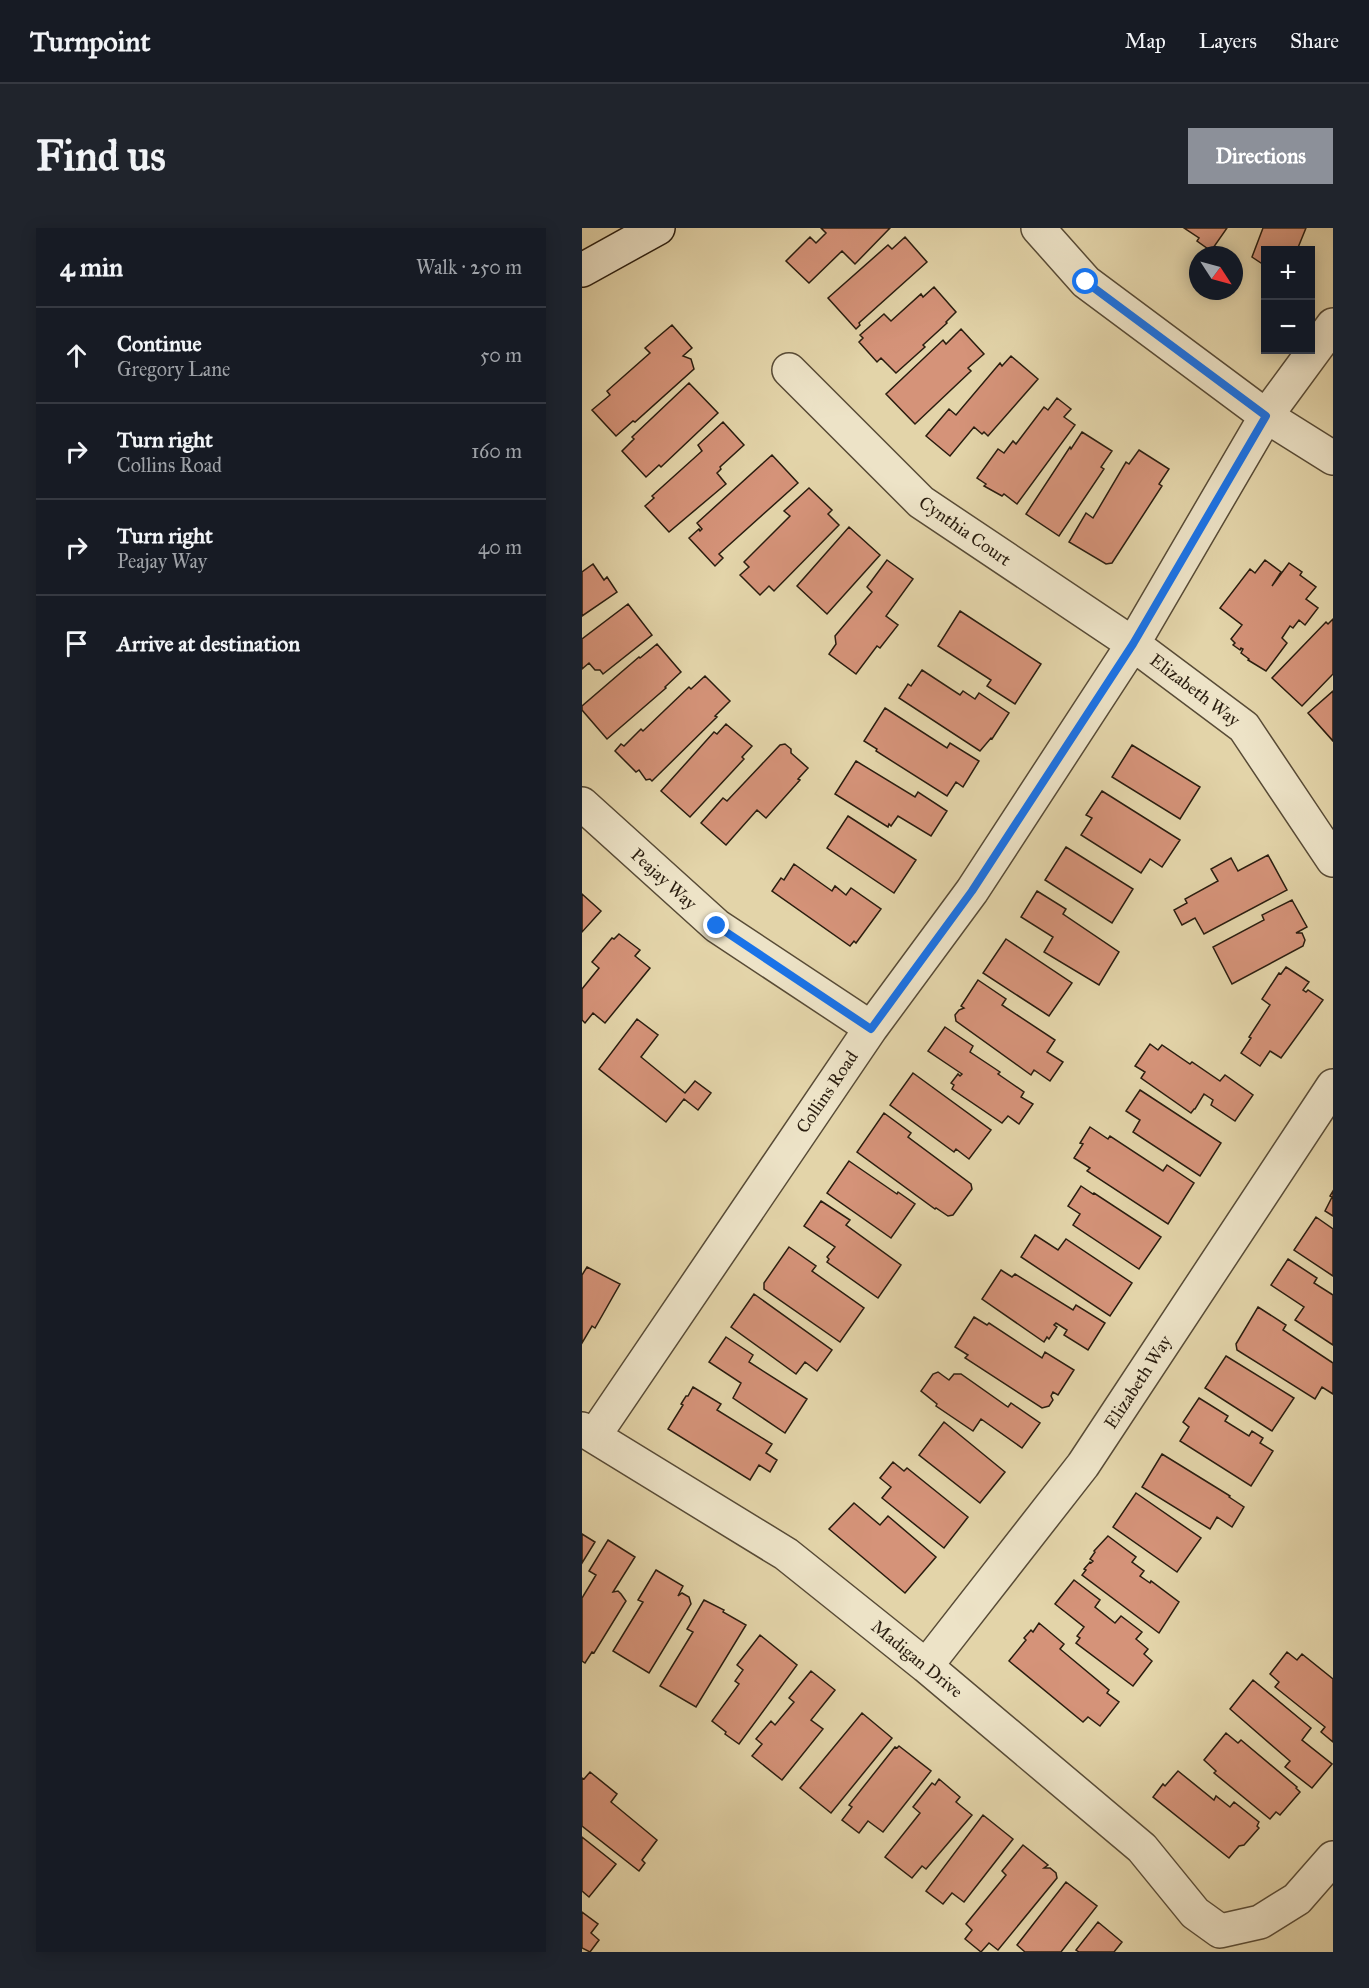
<!DOCTYPE html>
<meta charset="utf-8">
<style>
:root{--surface:#171b24;--page:#20242c;--text:#f1f3f6;--muted:#9ea1a6;--line:#363941;--accent:#8c9099}
body{margin:0;font-family:"IM FELL Great Primer",serif;background:var(--page);color:var(--text)}
.controls{position:absolute;right:18px;top:18px;display:grid;overflow:hidden;border-radius:0px;box-shadow:0 3px 15px #0003}
.controls button{width:54px;height:54px;display:grid;place-items:center;padding:0;border:0;border-bottom:2px solid var(--line);background:var(--surface);color:var(--text);font:30px sans-serif}
.compass{position:absolute;left:607px;top:18px;width:54px;height:54px;border-radius:50%;background:var(--surface);box-shadow:0 3px 15px #0003;rotate:126deg}
.stop{position:absolute;width:18px;height:18px;margin:-14px;border:4px solid #1a73e8;border-radius:50%;background:#fff}
.stop.end{background:#1a73e8;border-color:#fff;box-shadow:0 2px 6px #0008}
.list{margin:0;padding:0;list-style:none}
h2{display:flex;justify-content:space-between;align-items:center;height:78px;margin:0;padding:0 24px;font-size:26px}
h2 small{font-size:20px;font-weight:400;color:var(--muted)}
.list li{display:grid;grid-template-columns:39px 1fr auto;gap:18px;align-items:center;box-sizing:border-box;height:96px;padding:0 24px;border-top:2px solid var(--line)}
.list b{display:block;font-size:22px;white-space:nowrap}
.list p{margin:0;font-size:20px;white-space:nowrap;color:var(--muted)}
.list em{font-size:20px;font-style:normal;color:var(--muted)}
.icon{flex:none;width:33px;height:33px;fill:none;stroke:currentColor;stroke-width:2;stroke-linecap:round;stroke-linejoin:round}
.map{position:relative;flex:none;width:751px;height:1724px;overflow:hidden;border-radius:0px}
header{display:flex;align-items:center;gap:36px;box-sizing:border-box;height:84px;padding:0 30px;background:var(--surface);border-bottom:2px solid var(--line)}
header strong{font-size:28px}
nav{display:flex;gap:33px;margin-inline-start:auto;font-size:21px}
.intro{display:flex;align-items:center;justify-content:space-between;box-sizing:border-box;height:144px;padding:0 36px}
h1{margin:0;font-size:42px}
.button{padding:15px 27px;border-radius:0px;background:var(--accent);color:#fff;font-size:21px;font-weight:700}
main{display:flex;gap:36px;padding:0 36px}
aside{flex:1;background:var(--surface);border-radius:0px;box-shadow:0 3px 15px #0003}
.map>svg:first-child{display:block}
</style>
<header>
<strong>Turnpoint</strong>
<nav><a>Map</a><a>Layers</a><a>Share</a></nav>
</header>
<div class="intro"><h1>Find us</h1><a class="button">Directions</a></div>
<main>
<aside>
<h2>4 min<small>Walk · 250 m</small></h2>
<ul class="list">
<li><svg class="icon" aria-label="ahead" viewBox="0 0 24 24"><path d="M12 20V5M6 11l6-6 6 6"/></svg><div><b>Continue</b><p>Gregory Lane</p></div><em>50 m</em></li>
<li><svg class="icon" aria-label="right" viewBox="0 0 24 24"><path d="M7 20v-9h11M14 6l5 5-5 5"/></svg><div><b>Turn right</b><p>Collins Road</p></div><em>160 m</em></li>
<li><svg class="icon" aria-label="right" viewBox="0 0 24 24"><path d="M7 20v-9h11M14 6l5 5-5 5"/></svg><div><b>Turn right</b><p>Peajay Way</p></div><em>40 m</em></li>
<li><svg class="icon" aria-label="arrive" viewBox="0 0 24 24"><path d="M6 21V4h12l-3 4 3 4H6"/></svg><div><b>Arrive at destination</b></div></li>
</ul>
</aside>
<div class="map">
<svg width="751" height="1724" viewBox="0 0 751 1724">
<rect width="100%" height="100%" fill="#e3d4a9"/>
<filter id="stains"><feTurbulence type="fractalNoise" baseFrequency=".00333" numOctaves="4"/><feColorMatrix values="0 0 0 0 .2 0 0 0 0 .09 0 0 0 0 .02 0 0 0 .5 -.17"/></filter>
<radialGradient id="worn" r=".72"><stop offset=".6" stop-color="#630" stop-opacity="0"/><stop offset="1" stop-color="#630" stop-opacity=".3"/></radialGradient>
<!-- building -->
<path fill="#d59379" stroke="#2a1d0f" stroke-width="1.5" d="M239,0H308L273,36L260,23L227,55L204,33L228,9L234,15L244,5Z
M602,0H645L629,23L615,13L617,10Z
M681,0H724L715,22H684L682,37L670,29Z
M323,9L345,34L277,95L278,97L274,101L246,70L306,17L310,21Z
M352,59L374,84L364,94L365,95L341,117L343,119L314,145L299,130L295,134L277,114L281,110L278,107L302,86L309,93L339,66L341,69Z
M90,97L110,120L101,128L109,131L112,141L53,194L51,193L34,208L10,182L28,167L25,163L68,125L63,120Z
M379,101L402,126L386,140L389,143L333,196L304,166L361,112L364,116Z
M429,128L456,151L406,208L402,204L400,206L392,199L368,228L344,208L367,181L374,187L418,135L420,138Z
M107,155L136,185L79,239L77,237L64,249L40,223L52,211L50,209Z
M475,170L489,181L482,189L493,197L435,276L422,266L420,268L402,258L404,256L395,250L416,221L422,225L431,213L434,216L462,179L466,182Z
M141,194L162,217L138,239L139,241L135,245L144,256L87,304L63,278L72,270L70,268L120,223L116,217Z
M500,204L530,223L519,239L522,241L477,308L444,286L488,219L489,221Z
M557,222L587,241L577,256L580,258L530,335L524,336L487,314L504,285L511,290L544,234L547,236Z
M190,227L216,255L137,326L141,330L133,338L107,310L117,301L118,303L120,301L115,295Z
M227,260L250,282L246,286L257,297L192,363L187,358L178,367L158,347L167,339L162,334L208,288L202,283Z
M267,299L298,327L245,386L215,358Z
M305,332L331,351L304,388L316,397L298,420L295,418L274,446L247,426L254,416L253,408L290,364L285,359Z
M683,332L699,344L690,358L707,335L720,344L718,347L734,359L724,371L736,380L723,397L717,392L711,400L708,398L700,410L705,415L684,443L666,432L667,431L659,425L661,421L659,420L658,422L651,417L653,415L649,411L660,397L638,380L668,341L673,345Z
M11,336L22,352L25,349L35,364L0,388V344Z
M46,376L70,407L21,446L18,442H13L7,435L0,441V411Z
M378,383L459,436L433,476L405,458L409,452L356,418Z
M751,391V446L720,478L690,450L744,394L746,396Z
M75,416L99,444L83,459L84,460L25,511L0,482V478L57,429L58,430Z
M340,442L378,467L381,463L393,471L397,465L427,485L410,511L409,510L398,523L317,470L326,456L329,458Z
M123,448L148,473L133,488L135,489L70,553L68,551L64,552L57,542L54,544L33,523L39,516L42,518L59,501L61,503L107,459L109,461Z
M751,463V513L726,485Z
M303,480L365,520L368,515L397,533L381,559L374,554L365,568L294,523L295,521L282,513Z
M144,496L170,518L160,529L162,531L108,589L79,563L132,504L135,506Z
M203,516L209,521V525L226,540L216,551L218,552L184,590L175,582L144,617L119,595L141,570L145,573L198,517Z
M550,517L618,559L598,591L530,549Z
M274,533L333,569L336,564L365,583L349,608L316,588L309,598L307,596L306,599L253,566Z
M520,563L598,612L580,639L568,631L559,645L499,607L510,590L504,587Z
M266,588L334,632L312,665L245,620Z
M484,619L551,661L530,695L463,652Z
M686,627L705,662L622,706L613,690L600,697L592,682L605,675L603,671L636,653L629,641L649,630L656,643Z
M212,636L250,663L253,658L264,667L269,660L299,681L274,715L272,713L268,718L190,663L199,650L202,652Z
M455,663L484,681L481,686L537,724L517,757L462,724L471,709L439,689Z
M0,666L19,683L0,704Z
M710,672L725,699L714,705H720L723,712L721,718L650,756L631,719L682,692L680,687Z
M37,706L58,722L53,728L68,740L23,795L11,785L3,795L0,792V761L17,740L10,734L30,710L32,711Z
M424,711L490,755L467,788L401,745Z
M704,739L727,754L721,762L724,764L726,762L741,772L699,830L688,823L678,838L659,825L669,810L667,809L688,777L680,771L697,745L699,746Z
M396,752L424,771L420,777L473,812L465,824L481,834L468,853L452,842L449,847L374,793L373,787L377,782L382,780L379,778Z
M55,791L76,807L59,829L103,865L113,853L129,865L116,882L102,871L84,894L17,841Z
M363,799L391,818L388,824L418,844L416,846L442,864L439,869L451,876L437,896L426,888L420,895L370,861L372,857L369,855L376,846L378,848L380,846L346,823Z
M568,816L576,822L580,817L608,836L610,834L638,853L643,847L671,867L653,893L629,877L631,872L622,866L613,881H612L609,885L559,850L563,844L553,838Z
M331,845L409,902L387,931L374,921L372,924L308,877Z
M558,862L639,915L618,948L551,904L558,892L544,883Z
M302,885L329,905L326,909L389,956L390,961L371,987L366,988L354,980L353,981L275,924Z
M508,899L526,911L528,908L581,943L585,937L612,955L586,996L505,943L508,940L492,930L501,916L498,915Z
M267,933L315,966L316,964L333,976L309,1010L245,965Z
M499,958L511,966L512,965L579,1009L557,1041L491,997L498,986L486,978Z
M751,963V988L743,983L750,969L748,968Z
M239,973L268,992L264,997L319,1037L296,1070L245,1034L247,1031L245,1029L253,1019L222,998Z
M734,989L751,1001V1048L712,1022Z
M453,1007L476,1022L484,1011L550,1055L528,1088L439,1029Z
M207,1019L234,1038L230,1043L282,1080L258,1114L182,1061V1055Z
M706,1031L735,1050L732,1055L751,1067V1117L713,1092L722,1079L689,1057Z
M5,1039L38,1056L13,1100L10,1098L0,1115V1047Z
M419,1042L430,1049L433,1046L491,1082L494,1077L523,1095L506,1122L482,1107L485,1102L474,1095L472,1097L475,1099L467,1111L465,1109L462,1114L400,1071Z
M172,1066L250,1122L235,1143L223,1134L214,1146L149,1099Z
M676,1079L704,1097L701,1102L751,1135V1166L740,1159L733,1171L655,1122L654,1116Z
M392,1089L405,1097L407,1095L460,1130L463,1124L492,1142L476,1167L471,1164L469,1168L471,1172L467,1178L460,1180L383,1130L386,1127L373,1119Z
M144,1109L171,1127L167,1134L225,1171L203,1205L151,1170L159,1155L127,1134Z
M644,1128L712,1170L690,1203L623,1160Z
M356,1144L367,1152L372,1146H379L426,1179L429,1175L458,1195L440,1220L399,1191L391,1203L354,1178L355,1176L339,1163L351,1146Z
M111,1159L139,1176L135,1182L190,1216L184,1225L195,1232L188,1244L177,1237L168,1252L86,1201L101,1177L99,1176L104,1168H106Z
M617,1170L646,1188L643,1193L667,1208L670,1203L681,1210L678,1215L691,1223L669,1258L598,1213L607,1199L601,1194Z
M362,1194L423,1244L398,1275L337,1227Z
M580,1226L648,1268L647,1269L662,1279L650,1299L635,1289L628,1301L560,1259Z
M311,1234L322,1243L325,1240L386,1289L362,1320L300,1270L309,1259L298,1250Z
M554,1265L619,1310L595,1344L531,1299Z
M272,1275L298,1297L306,1288L354,1329L323,1365L247,1301Z
M0,1306L13,1314L0,1335Z
M526,1308L554,1329L550,1334L562,1343L558,1348L568,1355L569,1353L597,1374L577,1405L500,1347L504,1342L502,1341L508,1334L509,1335L511,1333L508,1331L513,1324L512,1323Z
M26,1312L53,1329L31,1364L36,1363L39,1366L44,1373L12,1425L10,1424L3,1435L0,1433V1370L14,1347L7,1343Z
M74,1342L101,1358L96,1368L100,1365L107,1369L109,1376L67,1445L31,1423L61,1374L56,1372Z
M492,1352L518,1372L513,1379L533,1395L539,1388L560,1404L554,1411L566,1421L562,1426L570,1433L551,1458L494,1415L498,1410L495,1408L502,1399L473,1376Z
M122,1372L142,1382L141,1384L164,1397L114,1479L78,1458L111,1404L105,1401Z
M457,1395L482,1416L478,1421L527,1462L525,1465L537,1474L518,1498L506,1489L501,1494L427,1433L444,1412L442,1410L449,1402L451,1404Z
M178,1407L215,1437L157,1516L143,1506L144,1504L130,1493L157,1456L153,1453L161,1442L155,1437Z
M705,1424L715,1432L720,1426L751,1451V1514L739,1504L743,1499L693,1459L697,1454L688,1446Z
M229,1443L253,1462L229,1492L241,1501L200,1552L170,1528L180,1516L174,1511L189,1493L193,1497L212,1474L207,1470Z
M671,1452L729,1500L720,1512L750,1536L730,1560L703,1539L708,1533L648,1481Z
M280,1485L310,1510L249,1585L218,1560Z
M644,1505L656,1515L659,1512L715,1559L714,1560L718,1564L698,1587L694,1584L688,1591L632,1545L634,1543L622,1532Z
M317,1518L349,1543L301,1604L286,1593L277,1605L260,1592L270,1579L267,1577L313,1519L315,1520Z
M596,1543L632,1572L634,1568L648,1579L652,1574L677,1594L675,1598L677,1600L662,1617L657,1618L647,1630L571,1569L581,1556L583,1558Z
M8,1544L35,1566L29,1574L75,1612L60,1632L63,1635L57,1643L0,1598V1550L2,1551Z
M357,1551L378,1569L374,1574L390,1587L344,1641L340,1638L330,1650L303,1629L338,1585L331,1579L350,1555L353,1557Z
M401,1587L431,1611L382,1674L370,1665L361,1676L344,1663Z
M0,1609L34,1636L7,1669L0,1663Z
M441,1617L466,1637L462,1640H468L474,1645L475,1650L416,1722L407,1715L399,1724L383,1711L390,1702L384,1696L424,1647L420,1643Z
M484,1654L515,1678L479,1724H443L435,1717Z
M0,1684L16,1696L9,1705L17,1712L8,1724L0,1720Z
M516,1694L540,1714L532,1724H497L494,1722Z"/>
<g fill="none" stroke-linecap="round" stroke-linejoin="round">
<!-- street casing -->
<g stroke="#584b36" stroke-width="36">
<path id="street" d="M456,0L504,54L684,188L751,230
M207,142L339,274L551,416L662,499L751,632
M0,576L135,698L289,800
M0,1201L204,1326L344,1438L560,1620L613,1685L638,1703L678,1694L715,1671L751,1630
M12,1208L289,800L390,663L551,416L684,188L751,97
M344,1438L501,1237L751,858"/>
</g>
<!-- secondary casing -->
<g stroke="#2a1d0f" stroke-width="36">
<path id="secondary" d="M0,42L76,0"/>
</g>
<!-- street -->
<use href="#street" stroke="#ede3c7" stroke-width="33"/>
<!-- secondary -->
<use href="#secondary" stroke="#ede3c7" stroke-width="33"/>
</g>
<g fill="none" stroke-linecap="round" stroke-linejoin="round">
<!-- route -->
<path stroke="#1a73e8" stroke-width="8" d="M135,698L289,801L390,663L551,416L684,188L504,54"/>
</g>
<g text-anchor="middle" dominant-baseline="central" stroke-width="5" stroke-linejoin="round" paint-order="stroke">
<!-- street labels -->
<g font-size="18" fill="#2a1d0f" stroke="#ede3c7">
<text transform="translate(383 303) rotate(35)">Cynthia Court</text>
<text transform="translate(613 462) rotate(37)">Elizabeth Way</text>
<text transform="translate(82 651) rotate(42)">Peajay Way</text>
<text transform="translate(245 864) rotate(-56)">Collins Road</text>
<text transform="translate(556 1154) rotate(-57)">Elizabeth Way</text>
<text transform="translate(335 1431) rotate(39)">Madigan Drive</text>
</g>
</g>
<rect width="100%" height="100%" filter="url(#stains)"/>
<rect width="100%" height="100%" fill="url(#worn)"/>
</svg>
<div class="controls">
<button>+</button>
<button>−</button>
</div>
<svg class="compass" viewBox="-18 -18 36 36"><path d="M0-13l5 13h-10z" fill="#e53935"/><path d="M0 13l5-13h-10z" fill="#9ea1a6"/></svg>
<div class="stop" style="left:504px;top:54px"></div>
<div class="stop end" style="left:135px;top:698px"></div>
</div>
</main>
